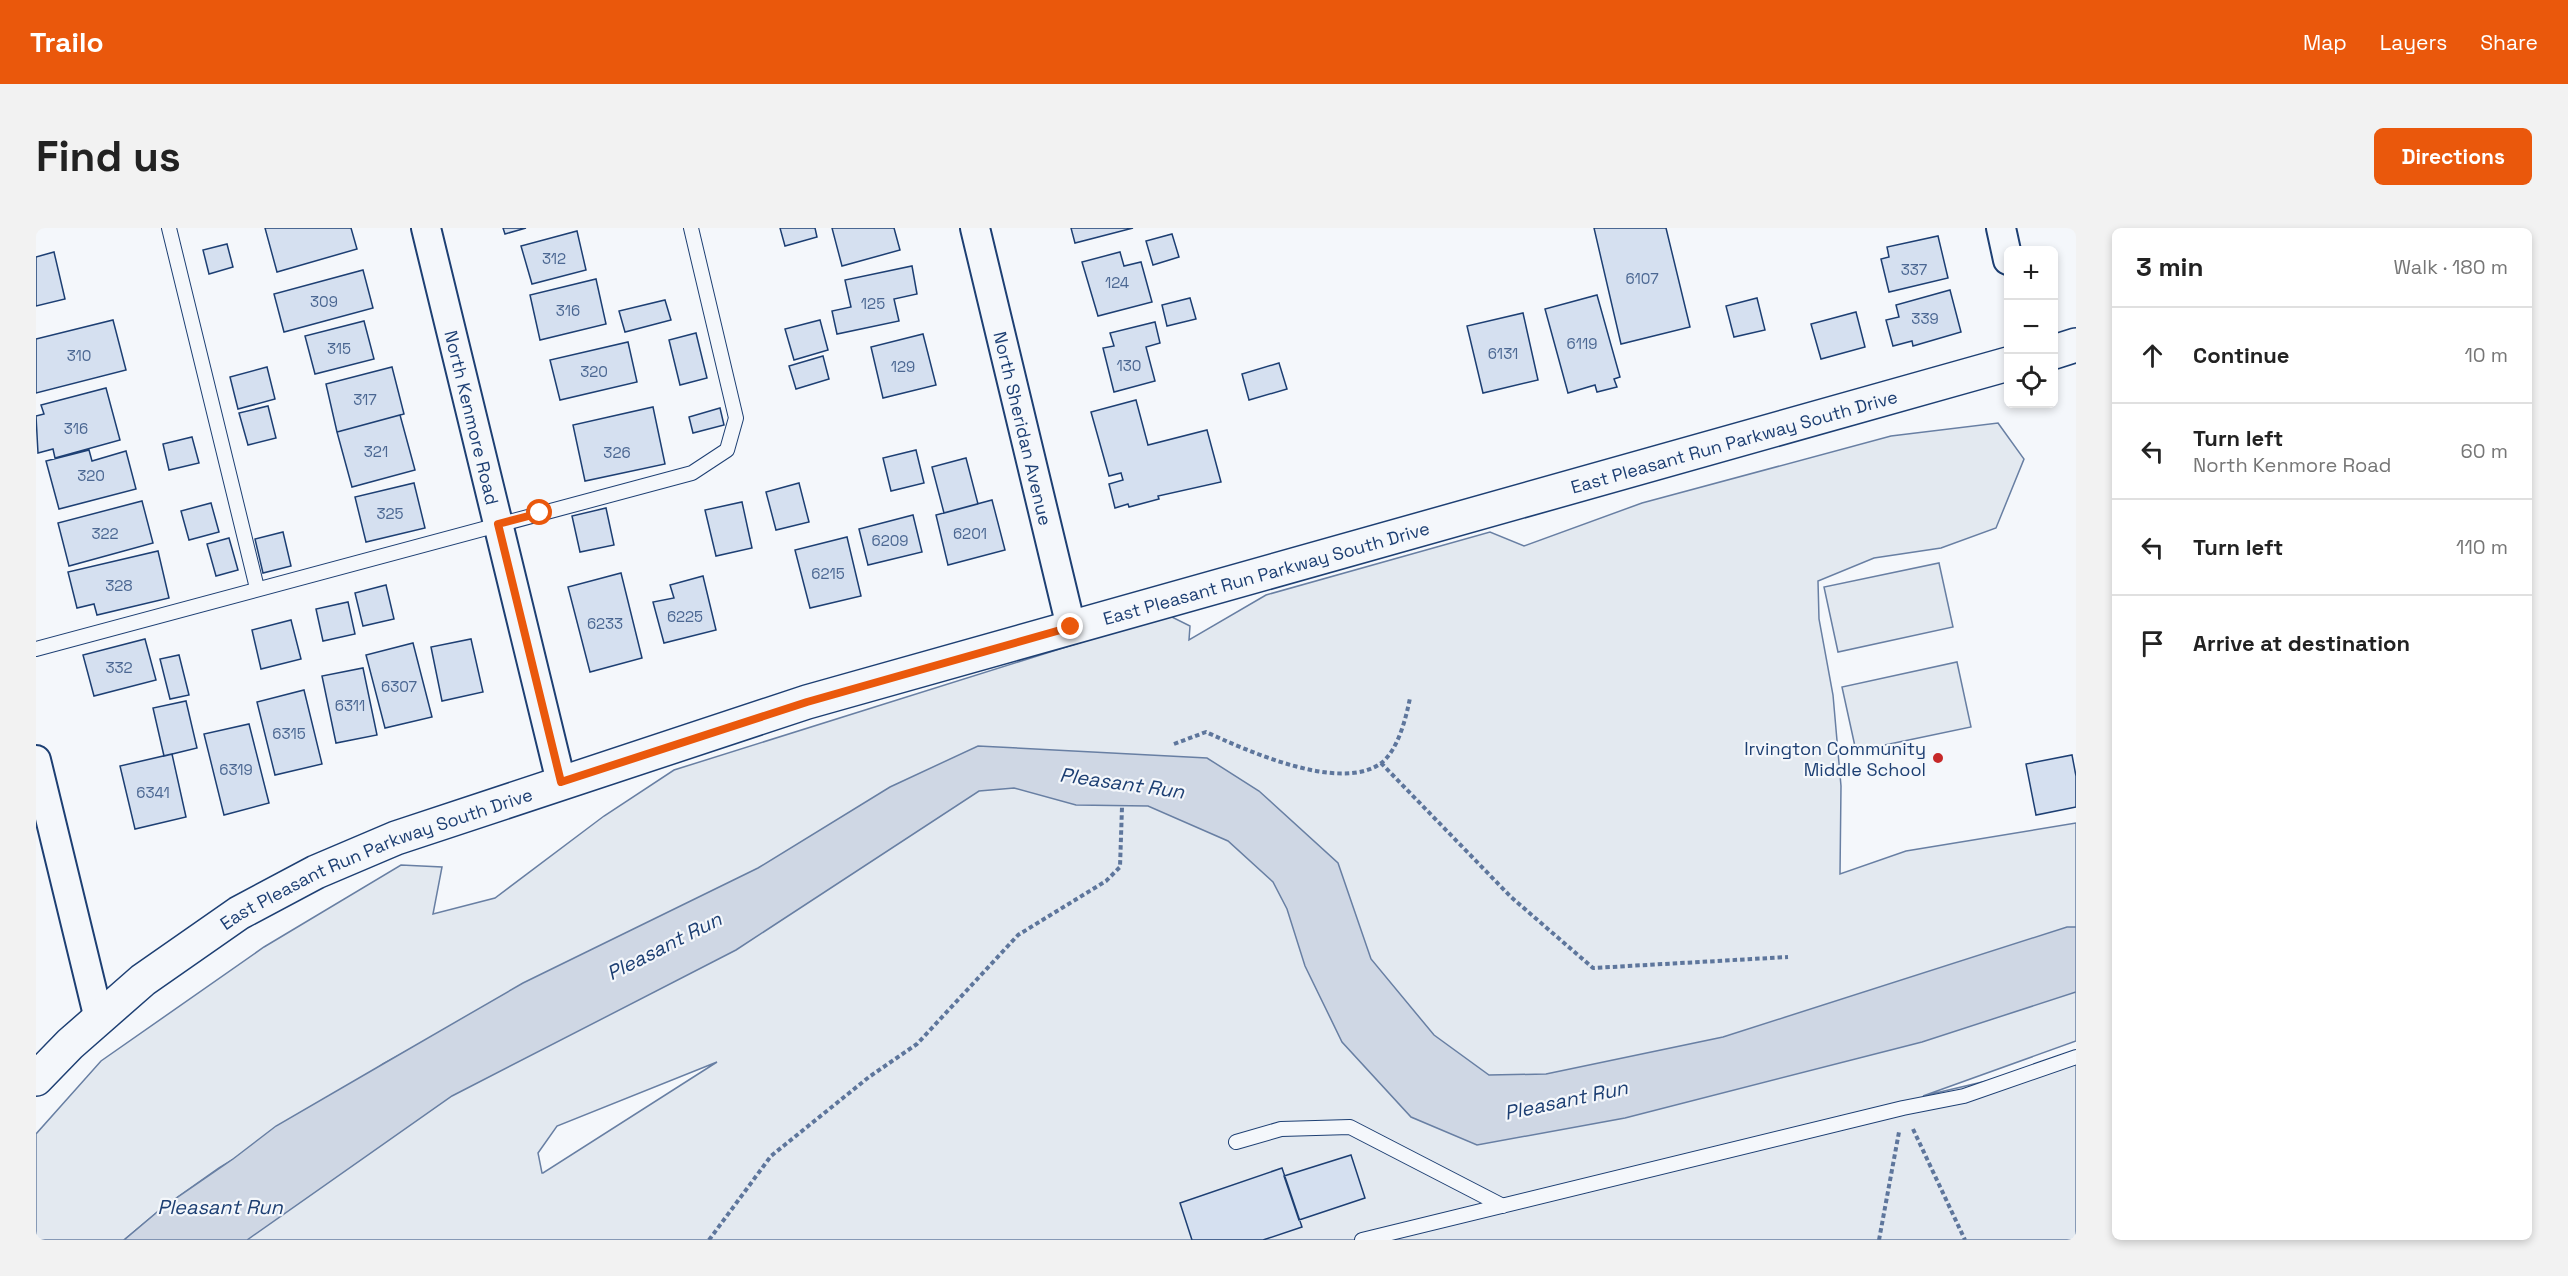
<!DOCTYPE html>
<meta charset="utf-8">
<style>
:root{--surface:#fff;--page:#f2f2f2;--text:#222;--muted:#767676;--line:#e0e0e0;--accent:#ea580c}
body{margin:0;font-family:"Space Grotesk",sans-serif;background:var(--page);color:var(--text)}
.controls{position:absolute;right:18px;top:18px;display:grid;overflow:hidden;border-radius:9px;box-shadow:0 3px 9px #0003}
.controls button{width:54px;height:54px;display:grid;place-items:center;padding:0;border:0;border-bottom:2px solid var(--line);background:var(--surface);color:var(--text);font:30px sans-serif}
.stop{position:absolute;width:18px;height:18px;margin:-14px;border:4px solid #ea580c;border-radius:50%;background:#fff}
.stop.end{background:#ea580c;border-color:#fff;box-shadow:0 2px 6px #0008}
.list{margin:0;padding:0;list-style:none}
h2{display:flex;justify-content:space-between;align-items:center;height:78px;margin:0;padding:0 24px;font-size:26px}
h2 small{font-size:20px;font-weight:400;color:var(--muted)}
.list li{display:grid;grid-template-columns:39px 1fr auto;gap:18px;align-items:center;box-sizing:border-box;height:96px;padding:0 24px;border-top:2px solid var(--line)}
.list b{display:block;font-size:22px;white-space:nowrap}
.list p{margin:0;font-size:20px;white-space:nowrap;color:var(--muted)}
.list em{font-size:20px;font-style:normal;color:var(--muted)}
.icon{flex:none;width:33px;height:33px;fill:none;stroke:currentColor;stroke-width:2;stroke-linecap:round;stroke-linejoin:round}
.map{position:relative;flex:none;width:2040px;height:1012px;overflow:hidden;border-radius:9px}
header{display:flex;align-items:center;gap:36px;box-sizing:border-box;height:84px;padding:0 30px;background:var(--accent);color:#fff}
header strong{font-size:28px}
nav{display:flex;gap:33px;margin-inline-start:auto;font-size:21px}
.intro{display:flex;align-items:center;justify-content:space-between;box-sizing:border-box;height:144px;padding:0 36px}
h1{margin:0;font-size:42px}
.button{padding:15px 27px;border-radius:9px;background:var(--accent);color:#fff;font-size:21px;font-weight:700}
main{display:flex;gap:36px;padding:0 36px}
aside{flex:1;background:var(--surface);border-radius:9px;box-shadow:0 3px 9px #0003}
.map>svg:first-child{display:block}
</style>
<header>
<strong>Trailo</strong>
<nav><a>Map</a><a>Layers</a><a>Share</a></nav>
</header>
<div class="intro"><h1>Find us</h1><a class="button">Directions</a></div>
<main>
<div class="map">
<svg width="2040" height="1012" viewBox="0 0 2040 1012">
<rect width="100%" height="100%" fill="#f4f7fb"/>
<!-- green -->
<path fill="#e3e9f0" stroke="#687fa3" stroke-width="1.5" fill-rule="evenodd" d="M1962,195L1988,231L1960,300L1905,320L1838,330L1782,353L1783,391L1797,467L1805,558L1804,646L1870,623L2040,595V713L2013,716L1894,765L1847,774L1861,813L1904,803L1954,788L2040,754V813L1887,868L2040,832V1012H194L328,909L388,877L467,828L620,760L808,644L909,578L934,555L974,552L1000,561L1024,533L929,532L885,551L804,605L710,658L592,714L537,743L457,776L347,836L316,859L183,940L126,980L88,1012H0V906L65,833L228,719L365,637L406,639L397,686L459,670L568,588L638,542L1132,387L1154,398L1153,412L1230,367L1454,304L1488,318L1606,275L1855,208ZM681,834L507,945H506L502,925L521,898Z
M1903,335L1917,399L1802,424L1788,359Z
M1921,434L1935,499L1820,523L1806,459Z"/>
<!-- water -->
<path fill="#cfd7e4" stroke="#687fa3" stroke-width="1.5" d="M942,518L1171,530L1223,563L1302,635L1335,731L1398,807L1453,847L1510,846L1687,809L2031,699H2040V764L1886,814L1589,890L1441,917L1375,889L1306,814L1269,738L1251,681L1237,654L1192,613L1112,578L1040,577L978,560L943,563L700,722L416,868L211,1012H88L126,980L197,931L240,898L347,836L487,755L722,640L854,559Z"/>
<!-- building -->
<path fill="#d5e0f0" stroke="#1d3f73" stroke-width="1.5" d="M229,0H315L321,21L241,44Z
M467,0H490L469,6Z
M744,0H779L781,9L749,18Z
M796,0H858L864,22L806,38Z
M1035,0H1097L1039,15Z
M1558,0H1630L1654,99L1585,116Z
M541,3L550,42L496,56L485,18Z
M1136,6L1143,29L1117,37L1110,13Z
M1902,8L1912,50L1853,64L1845,31L1853,29L1851,19Z
M191,16L197,39L173,46L167,22Z
M18,24L29,71L0,78V29Z
M1084,24L1088,38L1105,34L1116,74L1062,88L1046,34Z
M876,38L881,66L858,71L863,93L801,106L796,83L815,79L809,52Z
M327,42L337,80L248,104L238,66Z
M560,51L570,96L504,112L494,67Z
M1914,62L1925,104L1877,118L1876,113L1857,118L1850,92L1863,89L1860,77Z
M1561,67L1584,149L1578,151L1581,159L1561,164L1559,157L1532,165L1509,81Z
M1154,70L1160,91L1131,98L1126,77Z
M1721,70L1729,102L1698,109L1690,78Z
M629,72L635,92L589,104L583,83Z
M1820,84L1829,119L1785,131L1775,96Z
M1487,85L1502,152L1447,165L1431,98Z
M77,92L90,142L0,165V111Z
M784,92L792,122L758,132L749,101Z
M328,93L338,131L279,146L269,108Z
M1119,94L1124,115L1110,119L1119,153L1078,164L1067,120L1078,118L1074,105Z
M660,105L671,150L644,157L633,112Z
M887,106L900,157L847,170L835,119Z
M592,114L601,154L524,172L514,132Z
M787,128L793,151L760,161L753,138Z
M1243,135L1251,161L1213,172L1206,146Z
M231,139L239,171L202,181L194,149Z
M356,139L368,186L301,204L290,156Z
M70,160L84,212L19,230L17,221L2,225L0,188L8,186L5,177Z
M1100,172L1112,217L1171,202L1185,254L1122,268L1123,271L1093,279L1092,276L1079,280L1073,256L1087,252L1085,245L1073,248L1055,184Z
M232,178L240,210L212,217L203,185Z
M617,179L629,236L549,253L537,197Z
M684,180L688,197L657,205L653,189Z
M364,187L379,242L316,259L301,204Z
M156,209L163,235L133,242L127,216Z
M53,222L56,233L90,223L100,261L23,281L10,233Z
M880,222L888,255L855,263L847,230Z
M930,230L942,276L908,285L896,239Z
M378,255L389,300L330,314L319,269Z
M763,255L773,294L740,302L730,264Z
M956,272L969,322L912,337L900,287Z
M106,273L117,315L33,338L22,295Z
M706,274L716,320L680,328L669,282Z
M175,275L183,304L153,312L145,283Z
M570,280L578,317L544,324L536,288Z
M877,287L886,324L832,337L823,301Z
M247,304L255,338L227,345L219,311Z
M811,309L825,368L774,380L759,322Z
M193,310L202,342L180,348L171,316Z
M122,323L133,370L61,387L58,376L41,380L32,344Z
M585,345L606,430L554,444L532,359Z
M667,348L680,402L628,415L617,374L638,370L634,357Z
M350,357L358,391L327,398L319,365Z
M312,374L319,406L287,413L280,381Z
M255,392L265,431L225,441L216,402Z
M109,411L120,452L58,468L47,427Z
M435,411L447,464L406,473L395,419Z
M377,415L396,489L349,500L330,427Z
M143,427L153,467L134,471L124,431Z
M327,440L341,507L300,515L286,448Z
M268,462L286,536L239,547L221,474Z
M150,473L161,520L128,528L117,480Z
M213,496L233,575L188,587L168,506Z
M136,526L150,589L99,601L84,538Z
M2036,527L2040,548V579L2000,587L1990,536Z
M1315,927L1329,970L1263,992L1248,948Z
M1246,940L1266,999L1227,1012H1156L1144,975Z"/>
<g fill="none" stroke-linecap="round" stroke-linejoin="round">
<!-- service casing -->
<g stroke="#1d3f73" stroke-width="16">
<path id="service" d="M133,0L221,360
M0,421L656,245L691,222L700,190L655,0
M1200,914L1245,901L1314,899L1467,978
M1326,1012L1867,880L1928,868L2040,829"/>
</g>
<!-- minor casing -->
<g stroke="#1d3f73" stroke-width="32">
<g id="minor">
<path id="s1" d="M390,0L525,554"/>
<path id="s2" d="M939,0L1035,399"/>
<path d="M1965,0L1972,32"/>
<path d="M0,532L63,791"/>
</g>
</g>
<!-- tertiary casing -->
<g stroke="#1d3f73" stroke-width="36">
<g id="tertiary">
<path d="M2018,124L2040,117"/>
<path id="s3" d="M0,851L34,816L107,752L203,685L280,644L360,610L771,474L1972,136"/>
</g>
</g>
<!-- path -->
<path stroke="#5e769c" stroke-width="4" stroke-dasharray="4.5 3" stroke-linecap="butt" d="M1138,516L1170,504C1212,523 1302,564 1344,536C1362,523 1370,490 1374,470
M1345,535L1475,669L1557,740L1752,729
M1877,901L1929,1012
M673,1012L735,928L833,849L881,816L982,707L1070,653L1084,639L1086,579
M1843,1012L1863,904"/>
<!-- service -->
<use href="#service" stroke="#f4f7fb" stroke-width="14"/>
<!-- minor -->
<use href="#minor" stroke="#f4f7fb" stroke-width="28"/>
<!-- tertiary -->
<use href="#tertiary" stroke="#f4f7fb" stroke-width="33"/>
</g>
<g fill="none" stroke-linecap="round" stroke-linejoin="round">
<!-- route -->
<path stroke="#ea580c" stroke-width="8" d="M504,285L462,296L525,554L771,474L1035,399"/>
</g>
<!-- markers -->
<circle fill="#c62828" stroke="#f4f7fb" stroke-width="2" cx="1902" cy="530" r="6"/>
<g text-anchor="middle" dominant-baseline="central" stroke-width="4.5" stroke-linejoin="round" paint-order="stroke">
<!-- number labels -->
<g font-size="15" fill="#4b6792">
<text x="518" y="30">312</text>
<text x="1878" y="41">337</text>
<text x="1606" y="50">6107</text>
<text x="1081" y="54">124</text>
<text x="288" y="73">309</text>
<text x="837" y="75">125</text>
<text x="532" y="82">316</text>
<text x="1889" y="90">339</text>
<text x="1546" y="115">6119</text>
<text x="303" y="120">315</text>
<text x="1467" y="125">6131</text>
<text x="43" y="127">310</text>
<text x="1093" y="137">130</text>
<text x="867" y="138">129</text>
<text x="558" y="143">320</text>
<text x="329" y="171">317</text>
<text x="40" y="200">316</text>
<text x="340" y="223">321</text>
<text x="581" y="224">326</text>
<text x="55" y="247">320</text>
<text x="354" y="285">325</text>
<text x="69" y="305">322</text>
<text x="934" y="305">6201</text>
<text x="854" y="312">6209</text>
<text x="792" y="345">6215</text>
<text x="83" y="357">328</text>
<text x="649" y="388">6225</text>
<text x="569" y="395">6233</text>
<text x="83" y="439">332</text>
<text x="363" y="458">6307</text>
<text x="314" y="477">6311</text>
<text x="253" y="505">6315</text>
<text x="200" y="541">6319</text>
<text x="117" y="564">6341</text>
</g>
<!-- street labels -->
<g font-size="18" fill="#1d3f73" stroke="#f4f7fb">
<text stroke="none"><textPath href="#s1" startOffset="195">North Kenmore Road</textPath></text>
<text stroke="none"><textPath href="#s2" startOffset="206">North Sheridan Avenue</textPath></text>
<text stroke="none"><textPath href="#s3" startOffset="1833">East Pleasant Run Parkway South Drive</textPath></text>
<text stroke="none"><textPath href="#s3" startOffset="1347">East Pleasant Run Parkway South Drive</textPath></text>
<text stroke="none"><textPath href="#s3" startOffset="411">East Pleasant Run Parkway South Drive</textPath></text>
</g>
<!-- poi labels -->
<g font-size="18" fill="#1d3f73" stroke="#f4f7fb" text-anchor="end">
<text x="1890" y="520">Irvington Community<tspan x="1890" dy="21">Middle School</tspan></text>
</g>
<!-- water labels -->
<g font-size="20" font-style="italic" fill="#1d3f73" stroke="#f4f7fb">
<text transform="translate(1086 555) rotate(8)">Pleasant Run</text>
<text transform="translate(628 718) rotate(-27)">Pleasant Run</text>
<text transform="translate(1530 872) rotate(-12)">Pleasant Run</text>
<text x="184" y="979">Pleasant Run</text>
</g>
</g>
</svg>
<div class="controls">
<button>+</button>
<button>−</button>
<button><svg class="icon" aria-label="locate" viewBox="0 0 24 24"><circle cx="12" cy="12" r="6"/><path d="M12 2v4M12 18v4M2 12h4M18 12h4"/></svg></button>
</div>
<div class="stop" style="left:504px;top:285px"></div>
<div class="stop end" style="left:1035px;top:399px"></div>
</div>
<aside>
<h2>3 min<small>Walk · 180 m</small></h2>
<ul class="list">
<li><svg class="icon" aria-label="ahead" viewBox="0 0 24 24"><path d="M12 20V5M6 11l6-6 6 6"/></svg><div><b>Continue</b></div><em>10 m</em></li>
<li><svg class="icon" aria-label="left" viewBox="0 0 24 24"><path d="M17 20v-9H6M10 6l-5 5 5 5"/></svg><div><b>Turn left</b><p>North Kenmore Road</p></div><em>60 m</em></li>
<li><svg class="icon" aria-label="left" viewBox="0 0 24 24"><path d="M17 20v-9H6M10 6l-5 5 5 5"/></svg><div><b>Turn left</b></div><em>110 m</em></li>
<li><svg class="icon" aria-label="arrive" viewBox="0 0 24 24"><path d="M6 21V4h12l-3 4 3 4H6"/></svg><div><b>Arrive at destination</b></div></li>
</ul>
</aside>
</main>
